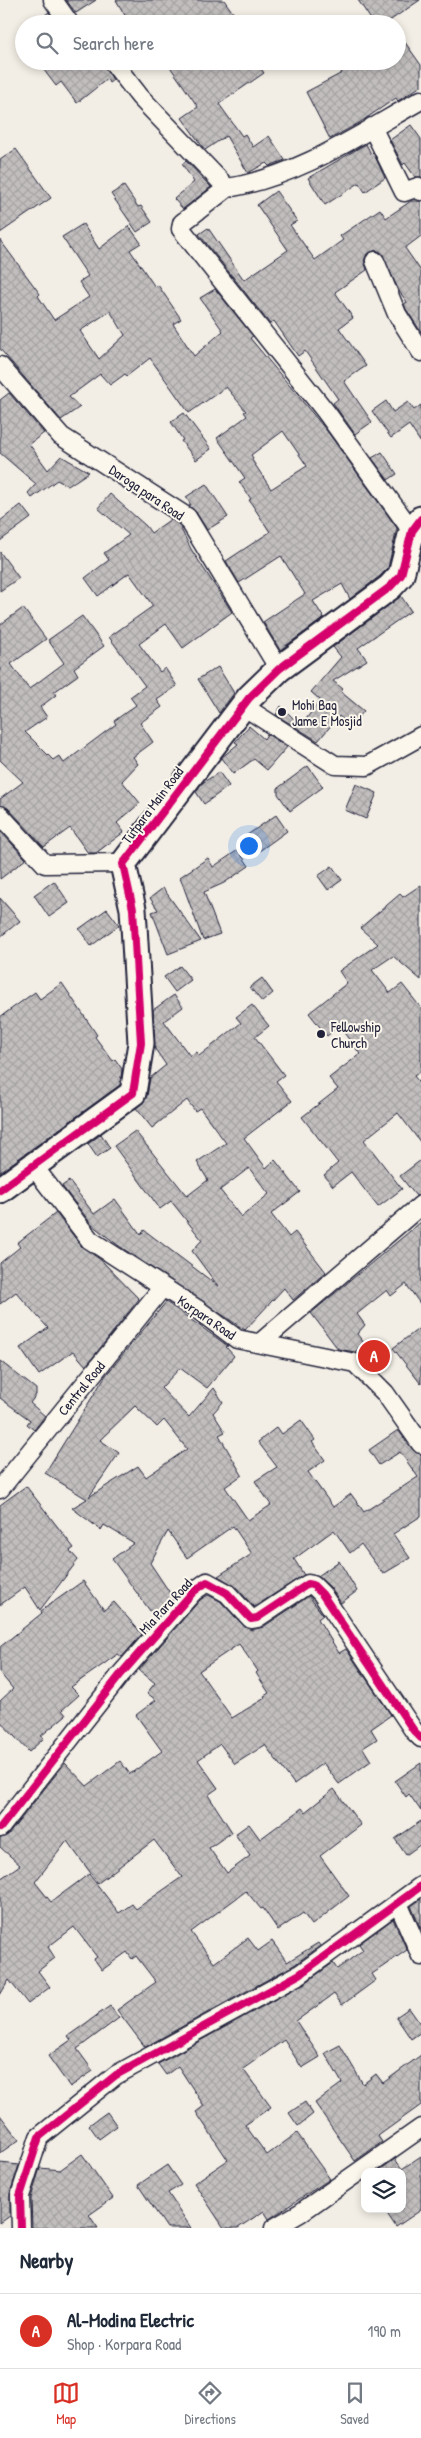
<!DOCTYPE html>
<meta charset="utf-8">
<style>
:root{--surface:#fff;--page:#f2f2f3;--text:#1f2937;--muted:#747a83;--line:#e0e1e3;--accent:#d93025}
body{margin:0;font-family:"Patrick Hand",sans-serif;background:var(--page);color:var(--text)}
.controls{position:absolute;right:15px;bottom:15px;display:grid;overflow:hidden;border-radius:10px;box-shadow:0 2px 8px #0003}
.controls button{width:45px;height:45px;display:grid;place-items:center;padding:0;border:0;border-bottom:1px solid var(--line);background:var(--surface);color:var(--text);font:25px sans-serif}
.you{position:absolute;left:248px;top:845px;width:18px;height:18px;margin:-12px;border:4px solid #fff;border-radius:50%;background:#1a73e8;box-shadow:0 0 0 8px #1a73e833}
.badge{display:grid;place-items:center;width:32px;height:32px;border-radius:50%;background:var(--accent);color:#fff;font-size:16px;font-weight:700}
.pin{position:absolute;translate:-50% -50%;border:2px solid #fff;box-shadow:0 1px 5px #0006}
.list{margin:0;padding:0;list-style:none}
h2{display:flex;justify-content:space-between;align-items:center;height:65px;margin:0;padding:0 20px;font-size:21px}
h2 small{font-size:16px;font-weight:400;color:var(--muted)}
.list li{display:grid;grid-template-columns:32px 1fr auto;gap:15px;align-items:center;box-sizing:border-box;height:75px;padding:0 20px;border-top:1px solid var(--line)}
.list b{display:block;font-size:19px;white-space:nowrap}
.list p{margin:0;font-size:16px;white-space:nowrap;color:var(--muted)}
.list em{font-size:16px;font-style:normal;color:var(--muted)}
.icon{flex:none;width:28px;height:28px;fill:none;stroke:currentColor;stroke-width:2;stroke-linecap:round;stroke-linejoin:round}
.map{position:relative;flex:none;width:421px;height:2228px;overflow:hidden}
.search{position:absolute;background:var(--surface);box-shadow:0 2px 8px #0003;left:15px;right:15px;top:15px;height:55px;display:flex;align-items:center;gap:12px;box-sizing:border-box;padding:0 18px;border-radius:28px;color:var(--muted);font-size:19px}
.sheet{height:140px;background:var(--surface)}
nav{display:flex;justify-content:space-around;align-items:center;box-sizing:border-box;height:70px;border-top:1px solid var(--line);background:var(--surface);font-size:14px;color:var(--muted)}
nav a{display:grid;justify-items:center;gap:2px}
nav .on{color:var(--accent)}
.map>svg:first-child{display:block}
</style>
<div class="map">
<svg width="421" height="2228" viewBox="0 0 421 2228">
<defs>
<pattern id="building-cross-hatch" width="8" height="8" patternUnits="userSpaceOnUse" patternTransform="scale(1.25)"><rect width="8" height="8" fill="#c2bebe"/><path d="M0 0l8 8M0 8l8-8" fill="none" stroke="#a6a3a4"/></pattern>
</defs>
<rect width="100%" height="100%" fill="#f2eee5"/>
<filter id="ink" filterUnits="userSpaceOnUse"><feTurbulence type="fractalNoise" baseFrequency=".02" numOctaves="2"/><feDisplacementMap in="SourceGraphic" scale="10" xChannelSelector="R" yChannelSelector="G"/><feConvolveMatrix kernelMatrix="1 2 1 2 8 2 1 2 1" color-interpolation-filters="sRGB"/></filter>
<g filter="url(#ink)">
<!-- building -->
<path fill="url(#building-cross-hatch)" stroke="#22223b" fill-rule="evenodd" d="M66,0H96L76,13Z
M116,0H224L241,24H130Z
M358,0H420L385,24H374Z
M49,12L57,24H33Z
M397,31L421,65V86L398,101L396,98L359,123L330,139L306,92L342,73L334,61H397Z
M37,61H102L113,80L109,83L107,79L77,103L61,82L56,86Z
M166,61H256L264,73L219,104L242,136L245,134L253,147L269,136L285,160L269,166L266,163L248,173L226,136L205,150L182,118L198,107Z
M411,125L421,139V177H415L405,163L403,165L390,140Z
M366,144L371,154L373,152L385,178L365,192L359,183L325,205L308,178Z
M16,149L51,198L0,233V160Z
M186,161L211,187L183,209L174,199L194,182L182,164Z
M124,186L138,207L141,206L152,222L137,232L111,194Z
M276,191L297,221L290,225L315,260L343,240L340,236L380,209L386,218L411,201H421V236L405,248L421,271V332L406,309L404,304L407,302L399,291L381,252L376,250L367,254L364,260L367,270L335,292L353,318L339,328L366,366L344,381L372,422L355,434L333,403L338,399L305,351L298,356L274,321L270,324L199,234L208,228L244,280L288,250L257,205Z
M83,224L99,249L129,226L141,243L130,250L155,287L158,285L181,319L173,324L194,356L223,331L200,298L215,289L253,336L250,338L327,431L397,528L388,568L380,576L350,599L342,584L313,601L324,618L280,650L263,622L305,594L281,556L239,583L226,561L270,532L249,500L251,499L239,482L245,478L217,438L247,416L244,412L246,411L226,387L189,413L150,358L127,376L125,374L110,385L100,374L69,397L80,407L61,420L0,349V240L40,294L38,296L54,320L89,297L79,282L88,276L62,237ZM110,311L125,335L99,359L80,331ZM283,431L307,466L271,489L252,460L253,458L251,455Z
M9,393L44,433L29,444L48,470L61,456L89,472L68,486L57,480L32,498L28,493L36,484L0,453V400Z
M386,401L393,412L408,402L414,410L421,405V443L409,425L391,438L372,411Z
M184,413L211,449L196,460L181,441L183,440L171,422Z
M382,452L397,474L388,480L372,458Z
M206,484L228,517L207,530L196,512L189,506L191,505L186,497Z
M110,494L146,526L151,533L171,519L179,525L191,549L232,612L183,648L166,624L139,644L160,672L165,668L177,686L157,700L162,707L140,723L153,742L133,757L138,764L122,781L140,803L117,823L124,832L96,853H88L70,828L44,847L8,808L0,805V799L23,782L0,760V625L23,608L46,639L11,664L29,689L64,663L48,640L82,616L104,646L74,668L78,675L54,692L56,695L40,707L47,717L25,732L53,760L59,756L64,763L116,724L114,721L136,705L130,697L145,686L109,637L153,606L129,573L98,596L85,578L109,560L104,553L129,535L98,508Z
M21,505L31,518L0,541V521Z
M0,552L19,578L0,591Z
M401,596L411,611L358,648L367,660L333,681L343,689L341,692L364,711L351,726L339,716L318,741L276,715L281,706L301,726L320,700L311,692L341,657L333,647Z
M218,667L234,693L219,713L198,679Z
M249,726L264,739L267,734L287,747L267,770L254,759L233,774L221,758L238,744L235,742Z
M308,766L323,787L290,811L278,794V788Z
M219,772L229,786L204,804L196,792L201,784Z
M356,784L377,793L366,819L345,810Z
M276,815L287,831L251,857L240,840Z
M0,831L26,859L0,879Z
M238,850L249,866L224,883L204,892L220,934L203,940L180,877L208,858L213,867Z
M332,866L342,880L328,890L318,876Z
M54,881L69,903L49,917L34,895Z
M421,885V980L393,956L372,970L390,993L402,984L421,1008V1071L414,1076L421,1085V1143L398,1113L364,1140L402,1189L378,1207L351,1172L333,1186L324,1175L338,1163L302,1117L338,1089L329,1078L360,1054L339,1026L327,1036L309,1013L347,983L339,971L378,944L360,928L400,894L403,897Z
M163,888L201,941L168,954L152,912L158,910L150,898Z
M0,898L20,921L0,937Z
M107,909L119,925L91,946L79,929Z
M180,966L191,980L175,992L164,977Z
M262,978L273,993L262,1002L250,987Z
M62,983L97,1035L95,1037L113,1061L115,1059L122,1069L120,1085L0,1172V1017L35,992L40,999Z
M174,995L183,1007L164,1021L190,1056L196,1052L199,1056L241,1023L236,1017L252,1005L269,1026L255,1037L284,1075L276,1081L292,1101L244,1138L266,1168L275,1160L300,1192L271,1214L289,1237L295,1232L326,1272L293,1300L284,1288L245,1330L119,1246L92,1225L62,1186L69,1181L94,1214L115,1199L141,1235L144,1230L218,1286L192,1251L202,1240L171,1201L160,1209L114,1146L135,1131L187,1196L208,1180L197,1162L226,1143L200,1108L195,1111L187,1100L152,1128L136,1108L147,1096L150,1078L166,1065L155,1049L153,1010ZM249,1168L269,1194L241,1217L220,1190Z
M101,1134L110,1148L97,1157L88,1144Z
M421,1160V1195L416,1196L400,1176Z
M56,1213L82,1247L101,1260L139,1299L86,1366L73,1351L39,1375L20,1348L48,1328L16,1292L0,1304V1263L20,1247L17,1243Z
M421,1222V1305L406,1284L391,1296L387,1290L357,1314L365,1325L357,1334L365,1344L355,1352L338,1349L311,1313Z
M166,1302L228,1346L226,1347L234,1356L207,1388L180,1368L161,1388L189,1417L214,1388L223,1402L213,1413L225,1432L219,1435L242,1475L225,1487L248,1520L271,1505L255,1481L277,1467L258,1442L277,1427L282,1434L301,1420L315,1440L312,1442L325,1460L308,1472L333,1507L351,1494L364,1512L418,1477L400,1452L379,1465L369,1450L398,1430L413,1450L421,1454V1516L393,1534L410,1558L383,1574L361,1544L350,1553L334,1530L294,1559L304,1575L254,1607L235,1586L218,1576L252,1554L233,1526L187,1558L168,1531L150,1563L172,1596L179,1591L156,1619L112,1559L134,1543L104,1525L101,1530L72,1508L87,1499L45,1473L106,1375ZM135,1406L157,1427L164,1420L187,1449L146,1477L138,1466L89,1497L119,1453L100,1440Z
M421,1327V1384L393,1348Z
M0,1361L36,1389V1395L30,1403L45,1416L34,1430L27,1424L30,1420L0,1398Z
M26,1486L74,1548L70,1551L78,1560L40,1610L25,1587L0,1605V1505Z
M339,1561L357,1591L341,1603L330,1587L318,1576Z
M83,1581L104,1610L114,1602L142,1634L122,1657L118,1654L71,1687L79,1695L62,1710L66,1715L41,1736L44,1738L29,1752L0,1721V1701L13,1689L0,1673V1647L42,1613L41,1611Z
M208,1595L220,1601L244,1626L252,1630L263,1627L309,1596L323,1615L318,1619L339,1653L346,1649L391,1715L371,1729L377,1739L363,1748L371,1761L339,1784L323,1763L294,1784L265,1745L235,1764L220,1744L198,1760L218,1788L208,1795L232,1832L209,1848L227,1873L250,1856L235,1834L249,1824L260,1839L302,1808L305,1812L334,1789L361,1825L320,1856L349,1896L312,1925L303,1913L278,1930L263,1908L261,1909L246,1891L191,1932L214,1963L248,1938L258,1951L272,1941L287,1962L318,1943L320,1946L294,1965L145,2047L117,2010L156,1982L136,1956L132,1959L127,1952L102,1970L94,1959L97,1957L74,1927L48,1947L55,1958L38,1971L50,1987L28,2004L9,1980L0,1995V1879L20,1865L0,1847V1838L8,1835L65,1763L87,1786L120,1761L130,1774L162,1751L136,1715L156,1700L147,1693L155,1683L139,1670L200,1600ZM239,1644L258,1671L256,1673L269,1693L264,1696L265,1698L232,1718L199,1671ZM154,1840L182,1877L136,1909L132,1904L119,1913L89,1874L51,1902L35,1882L67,1841L98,1883Z
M421,1763V1811L409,1794L406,1797L395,1781Z
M421,1821V1844L406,1855L395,1839Z
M421,1899V1929L411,1906Z
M393,1919L407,1950L372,1974L376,1980L342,2005L334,1994L296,2021L320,2057L302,2068L284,2040L243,2069L271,2107L245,2125L267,2155L297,2133L330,2179L269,2219L264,2211L238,2228H224L194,2183L228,2160L196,2112L204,2106L178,2066L166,2075L158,2064L305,1983L333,1963L337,1969L363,1950L359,1944Z
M110,2006L119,2018L77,2049L93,2071L70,2087L48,2056L71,2040L68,2036Z
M409,2008L421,2025V2032L411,2039L396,2017Z
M340,2045L363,2084L376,2074L383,2083L421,2055V2105L378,2136L382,2142L355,2161L315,2103L342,2083L325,2053Z
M305,2102L313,2114L298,2126L289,2113Z
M107,2112L117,2126L99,2139L89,2125Z
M0,2115L19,2140L0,2153Z
M82,2154L113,2198L89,2215L98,2228H32L31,2198L40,2168L60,2170Z
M421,2156V2210L396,2227L384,2209H402V2172H377L395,2159L402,2169Z
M0,2163L19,2165L10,2193V2216L0,2223Z
M167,2165L181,2185L168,2193L191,2228H167L138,2185Z"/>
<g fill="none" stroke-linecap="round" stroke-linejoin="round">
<!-- street casing -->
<g stroke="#22223b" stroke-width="21">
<path id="street" d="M53,0L70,24
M112,61L140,97L227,188C298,177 360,134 421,100
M372,127L404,192L418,187L421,191
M227,188L182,223L181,229L326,412L412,531
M375,261L397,314L421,352
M0,366L61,436L187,517L279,669
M243,706L335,765L367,766L421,736
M0,815L45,864L124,863
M34,1167L90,1240L197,1309L237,1339L355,1363L385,1393L421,1444
M260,1343L421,1205
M0,1489L162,1288
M0,1828L121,1674L193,1592L207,1582L227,1593L251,1619L257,1618L308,1584L313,1585L322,1594L414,1731L421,1738
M398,1903L421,1956
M21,2228L20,2196L39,2137L116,2075L300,1974L421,1886
M274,2228L300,2213L421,2128"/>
</g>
<!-- secondary casing -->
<g stroke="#22223b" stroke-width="29">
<path id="secondary" d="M0,1190L133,1093L141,1043L133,909L123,864L249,698L279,669L390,587L401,575L412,531L421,519"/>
</g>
<!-- street -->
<use href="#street" stroke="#fbf7ec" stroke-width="18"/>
<!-- secondary -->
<use href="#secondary" stroke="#fbf7ec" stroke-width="25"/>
<!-- cycleway casing -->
<g stroke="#fbf7ec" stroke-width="11">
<path id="cycleway" d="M0,1190L133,1093L141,1043L133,909L123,864L249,698L279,669L390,587L401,575L412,531L421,519
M0,1828L121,1674L193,1592L207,1582L227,1593L251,1619L257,1618L308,1584L313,1585L322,1594L414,1731L421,1738
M21,2228L20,2196L39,2137L116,2075L300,1974L421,1886"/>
</g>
<!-- cycleway -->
<use href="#cycleway" stroke="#d6006c" stroke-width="8"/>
</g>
</g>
<!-- markers -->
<g fill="#22223b" stroke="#fbf7ec" stroke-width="2">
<circle cx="282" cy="712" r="5"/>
<circle cx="321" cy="1034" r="5"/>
</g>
<g text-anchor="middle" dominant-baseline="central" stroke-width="4" stroke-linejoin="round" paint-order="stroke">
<!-- street labels -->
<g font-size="14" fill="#22223b" stroke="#fbf7ec">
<text transform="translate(147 492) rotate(34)">Daroga para Road</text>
<text transform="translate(152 805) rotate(-53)">Tutpara Main Road</text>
<text transform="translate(207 1317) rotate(34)">Korpara Road</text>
<text transform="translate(81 1388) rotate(-51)">Central Road</text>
<text transform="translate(165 1606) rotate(-47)">Mia Para Road</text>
</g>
<!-- poi labels -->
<g font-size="14" fill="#22223b" stroke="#fbf7ec" text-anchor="start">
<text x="292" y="704">Mohi Bag<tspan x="292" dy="16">Jame E Mosjid</tspan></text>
<text x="331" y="1026">Fellowship<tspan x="331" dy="16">Church</tspan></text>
</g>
</g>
</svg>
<div class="controls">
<button><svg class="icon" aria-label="layers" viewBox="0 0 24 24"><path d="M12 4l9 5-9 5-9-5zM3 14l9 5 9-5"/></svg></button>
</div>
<div class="you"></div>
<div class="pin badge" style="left:374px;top:1356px">A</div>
<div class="search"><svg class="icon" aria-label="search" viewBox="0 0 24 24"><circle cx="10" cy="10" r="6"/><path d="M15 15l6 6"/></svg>Search here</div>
</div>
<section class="sheet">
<h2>Nearby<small></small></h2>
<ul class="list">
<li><span class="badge">A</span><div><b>Al-Modina Electric</b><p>Shop · Korpara Road</p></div><em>190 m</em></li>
</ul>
</section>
<nav>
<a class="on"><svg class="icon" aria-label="map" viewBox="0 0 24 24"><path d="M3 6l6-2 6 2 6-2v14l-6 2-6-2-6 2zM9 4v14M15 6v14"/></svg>Map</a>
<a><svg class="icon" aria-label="directions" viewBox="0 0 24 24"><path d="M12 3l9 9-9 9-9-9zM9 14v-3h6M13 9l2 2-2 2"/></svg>Directions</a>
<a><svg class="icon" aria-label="saved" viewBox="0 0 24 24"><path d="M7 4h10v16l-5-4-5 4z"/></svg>Saved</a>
</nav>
